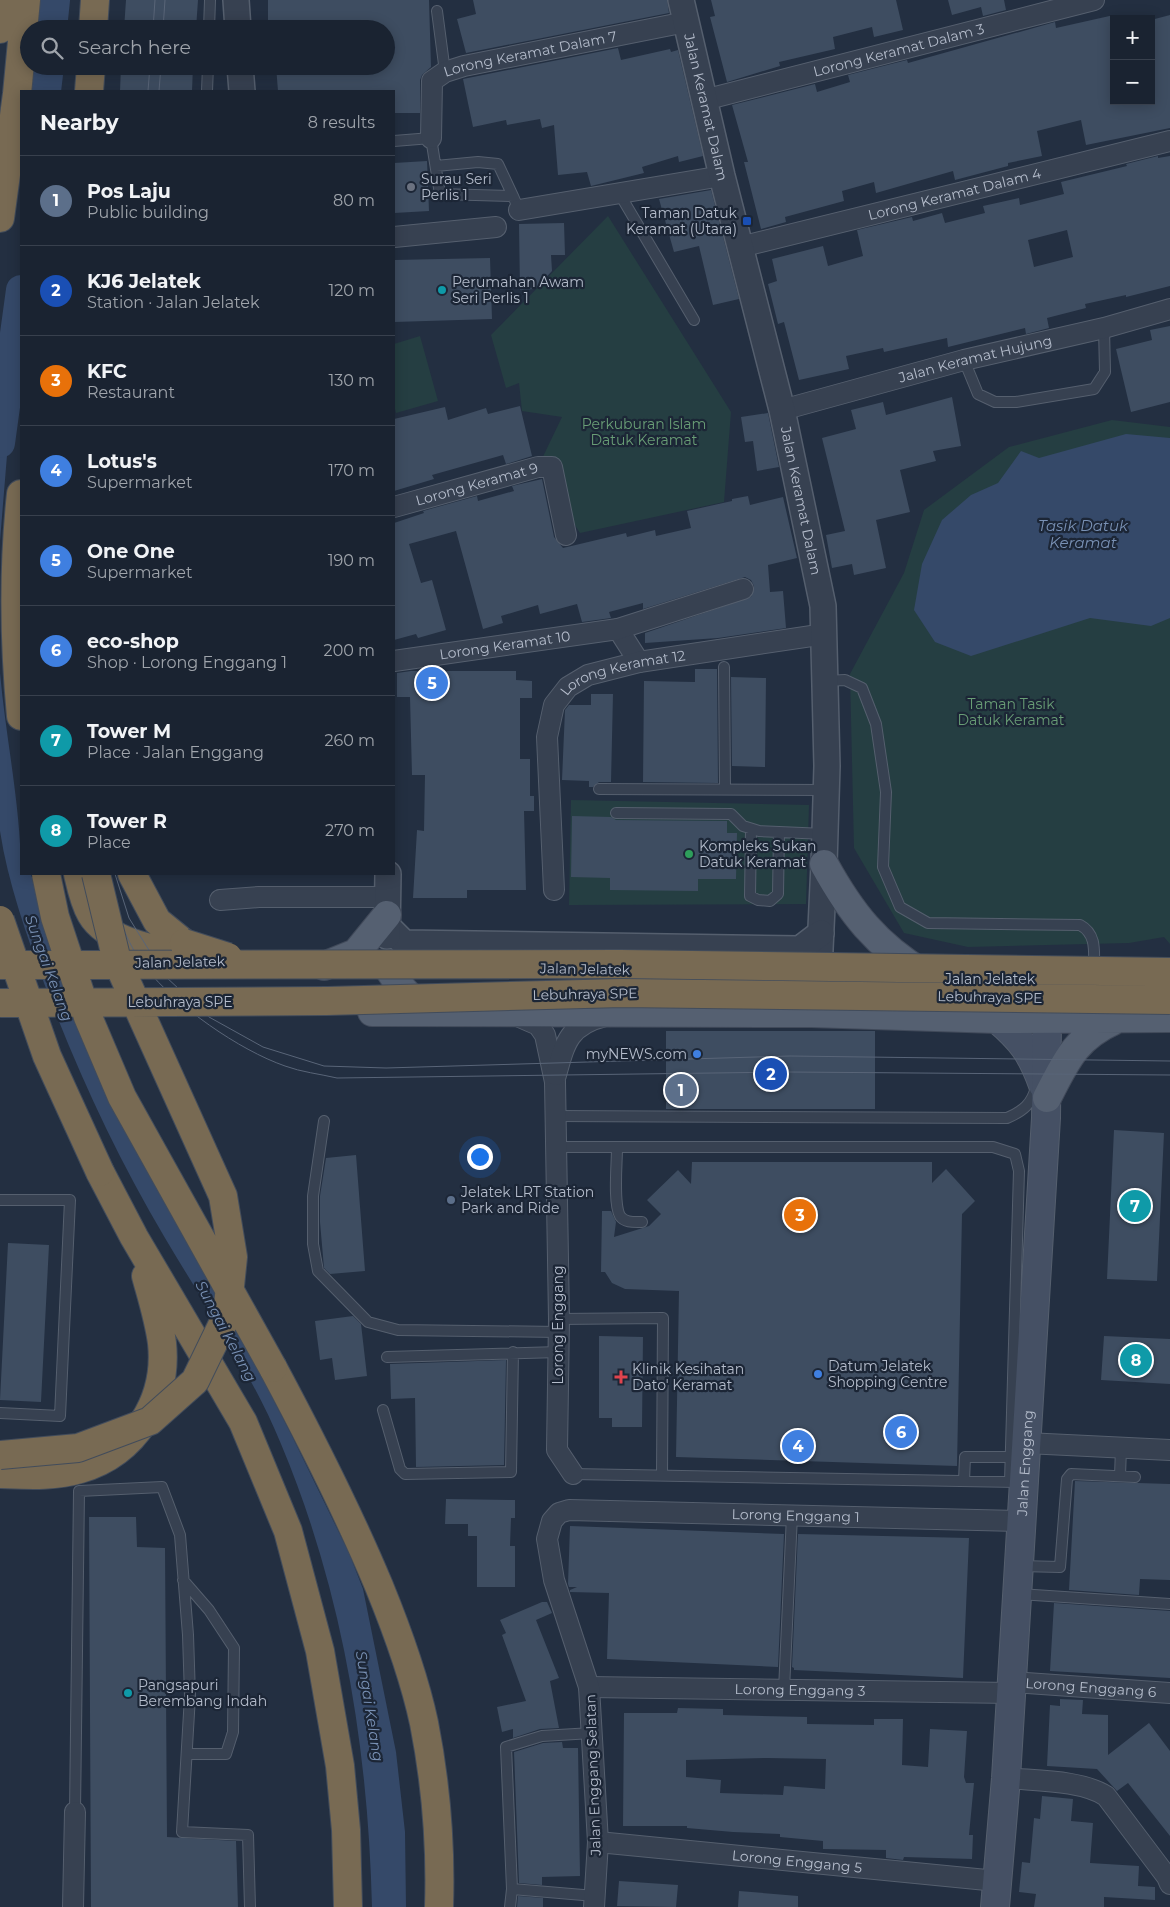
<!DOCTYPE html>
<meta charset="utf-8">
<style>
:root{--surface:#1a2331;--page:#272f3d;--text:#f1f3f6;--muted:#9fa4ab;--line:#38404d;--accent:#85b1ff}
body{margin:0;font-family:Montserrat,sans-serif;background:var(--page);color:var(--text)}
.controls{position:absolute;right:15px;top:15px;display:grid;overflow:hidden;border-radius:0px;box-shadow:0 2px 12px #0003}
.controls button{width:45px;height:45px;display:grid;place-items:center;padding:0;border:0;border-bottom:1px solid var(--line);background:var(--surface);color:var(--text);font:25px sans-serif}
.you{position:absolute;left:479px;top:1156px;width:18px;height:18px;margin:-12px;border:4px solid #fff;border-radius:50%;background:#1a73e8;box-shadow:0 0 0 8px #1a73e833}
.badge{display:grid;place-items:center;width:32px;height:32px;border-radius:50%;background:var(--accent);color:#fff;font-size:16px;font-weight:700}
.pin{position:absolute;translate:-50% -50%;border:2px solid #fff;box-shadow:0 1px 5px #0006}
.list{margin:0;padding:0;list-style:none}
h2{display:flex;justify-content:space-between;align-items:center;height:65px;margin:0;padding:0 20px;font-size:21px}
h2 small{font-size:16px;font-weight:400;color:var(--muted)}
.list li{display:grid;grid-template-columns:32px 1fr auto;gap:15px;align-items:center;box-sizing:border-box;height:90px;padding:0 20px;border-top:1px solid var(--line)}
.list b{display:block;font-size:19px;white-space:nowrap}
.list p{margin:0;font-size:16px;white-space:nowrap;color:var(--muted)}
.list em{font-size:16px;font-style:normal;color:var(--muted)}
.icon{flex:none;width:28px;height:28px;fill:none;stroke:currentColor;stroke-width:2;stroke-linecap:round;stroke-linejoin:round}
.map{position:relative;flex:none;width:1170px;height:1907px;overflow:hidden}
.search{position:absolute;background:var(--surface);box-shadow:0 2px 12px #0003;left:20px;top:20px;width:375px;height:55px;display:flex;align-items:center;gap:12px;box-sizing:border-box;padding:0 18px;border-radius:28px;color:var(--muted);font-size:19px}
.panel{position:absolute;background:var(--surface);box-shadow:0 2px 12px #0003;left:20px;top:90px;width:375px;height:785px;border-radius:0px}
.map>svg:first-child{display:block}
</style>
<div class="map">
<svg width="1170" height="1907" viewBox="0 0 1170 1907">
<rect width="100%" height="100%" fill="#232f41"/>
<!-- green -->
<path fill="#253e42" d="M608,216L731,412L724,502L580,533L538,467L562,417L522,411L519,383L506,388L491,335Z
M420,336L438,401L396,413L394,405V344Z
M1112,420L1170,427V944L1164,937L1129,943L968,947L904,933L854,848L850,674L904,573L924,510L1009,447Z
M571,800L809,805L806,904L569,905Z"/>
<!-- water -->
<path fill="#354969" d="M0,399H16L8,443L0,541Z
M1126,434L1170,438V618L1151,626L1090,618L971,656L935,642L914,610L922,564L942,520L971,495L998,483L1021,451L1039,458Z
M0,673C6,740 21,807 21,874H31L41,912L122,1117L183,1236L252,1358L292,1436L349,1553L363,1589L396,1752L405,1832L406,1907H372C368,1748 343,1592 281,1444C251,1371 205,1306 165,1238C116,1155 78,1073 44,983C26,933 8,883 0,831C0,814 0,795 0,778C0,743 0,708 0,673Z"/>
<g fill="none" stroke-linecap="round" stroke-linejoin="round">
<!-- river -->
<path stroke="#354969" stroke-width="30" d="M52,29L55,0
M46,91L49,66
M0,443L21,290"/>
</g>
<!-- building -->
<path fill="#3e4d61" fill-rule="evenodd" d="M126,0H198L196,29H124Z
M268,0H429L431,67L422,75L420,80V113H394V91H278L276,66H386V29H268Z
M473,0H667L669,13L466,53L457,19L476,14Z
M711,0H896L903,30L874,37L872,27L833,37L835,49L779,62L780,66L727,82L710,17L715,16Z
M948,0H1004L1006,10L983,16L981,7L952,15Z
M1114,15V101H1151V20L1170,15V128L1086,145L1081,120L1037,131L1042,156L1008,163V166L955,180L953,171L876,193L874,182L842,191L844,201L785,217L786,222L761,229L744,162H748L732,105L815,84L817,92L850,82L848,75L907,60L908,63L1055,22L1056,28Z
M618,48L621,60L670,49L671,52L678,50L703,156L679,162L678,156L642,167L644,173L591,186L587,172L558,175L554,125L542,128L540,119L507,125L506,120L473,127L463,79Z
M121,66H193L192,91H120Z
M1158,156V158L1170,156V286L1126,297V295L1085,304L1086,308L1047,318L1049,328L1026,334L1025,328L948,347L947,338L884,352L883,348L846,356L849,369L799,380L784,322L778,324L768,284L777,281L772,259L823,246L828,266L863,256L857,230L912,217L913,221L942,213L945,223L985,213L983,206L1019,198L1020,205L1064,194L1061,182L1127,166L1126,164ZM1067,230L1073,257L1034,267L1028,240Z
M427,161L429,211L394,213V163Z
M711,190L739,299L713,305L699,246L674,252L659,199Z
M564,223L565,255H551L552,271L535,289L520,290L519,224Z
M490,258L492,319L394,322V260Z
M1170,326V402L1131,412L1116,349L1152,340L1150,330Z
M952,397L961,446L933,451L936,461L900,470L910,512L876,520L886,568L854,575L852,564L832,568L826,535L845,531L822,438L856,429L851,410L883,402L886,415Z
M520,406L532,456L506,464L503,455L432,475L434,479L394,491V419L445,407L448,420L486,408L488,414Z
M768,413L779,467L757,471L753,441L745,442L741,417Z
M542,479L554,537L563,548L626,533L627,537L655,530L656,536L691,528L687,511L732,501V499L748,496L750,505L783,497L797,558L768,565L770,592L783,591L786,628L718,638L645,643V633L751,597L754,586L751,580L745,577L643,609V603L609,612L611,618L582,622L577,604L540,614L538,605L501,616L503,623L483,629L456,531L409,544L421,583L432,580L446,630L418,638L416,634L394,640V523L424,513L423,511L477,496L478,501L514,491L512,486Z
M695,669H717L718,783L643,782L644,681L695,682Z
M411,671H516V680L532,681V698H520V759H530V796H534V811H524L526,890H467V898H413L417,830L424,831L425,775H412L410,697H397V673Z
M731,677L766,678L765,767L732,766Z
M591,694H613L611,782H599L593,787H589V781L562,780L565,710L569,705H591Z
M572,816L611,817L616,820L727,821V833H737L736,879H698V891L610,890V878L571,877Z
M666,1031H875V1109H666Z
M1114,1130L1164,1133L1157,1281L1107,1279Z
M356,1155L365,1271L330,1274L324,1268L320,1222V1196L326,1158Z
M692,1162H932V1183L946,1169L975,1201L962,1214L957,1466L676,1457L679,1291L625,1289L612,1283L605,1272H601L602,1211H611L616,1222L614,1237L649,1226L661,1214L647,1200L678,1170L691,1184Z
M8,1243L49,1245L41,1402L0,1400Z
M353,1316L361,1324L367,1376L335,1380L332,1358L320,1360L315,1321Z
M599,1336L643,1337L642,1427H612V1418H599Z
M1104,1336L1170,1339V1384L1101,1380Z
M506,1360L504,1465L416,1467L415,1398L391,1399L390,1364Z
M1075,1481L1170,1484V1580L1140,1579L1139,1595L1069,1590Z
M446,1499L515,1500V1518H511L510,1546H515V1587H477V1536H468V1524H445Z
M89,1517H136L137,1547L165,1548L167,1837L236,1841L238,1907H91Z
M570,1526L784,1534L778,1667L607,1659L609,1593L570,1592V1590L577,1587H569L568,1584Z
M798,1534L969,1538L963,1678L794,1670V1668L792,1667Z
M542,1602H547L552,1613L536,1620L559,1678L550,1681L559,1728L540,1729L513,1738V1729L502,1732L497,1707L526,1701L502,1635L506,1633L500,1620Z
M1054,1603L1170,1611V1678L1050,1671Z
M1060,1699L1083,1700L1082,1714L1108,1715V1755L1149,1723L1170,1751V1836L1128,1783L1117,1791L1097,1769L1047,1766L1050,1705L1060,1706Z
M678,1708L723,1709V1715L807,1717V1724L874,1725V1719H903L902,1765L928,1767L930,1729L967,1731L964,1777L966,1783H974L969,1835H973L972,1859L904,1857L903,1860L886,1858V1850L823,1849V1841L780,1837V1834L733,1832L687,1828V1826H623L624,1713H677ZM767,1758L826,1759L825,1789L784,1786L783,1795L720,1793L721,1780L686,1777V1760Z
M562,1742L563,1748H578L580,1876L542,1877V1885L519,1883L514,1752L543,1743Z
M1042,1796L1073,1799L1071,1821L1093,1823L1090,1863L1139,1866L1138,1886L1155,1887V1900L1104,1897V1907H1034L1036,1894L1019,1892L1022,1862L1030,1863L1034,1818L1040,1819Z
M619,1881L678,1885L676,1907L617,1906Z
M739,1891L798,1896V1907H738Z
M518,1896L543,1898V1907H517Z"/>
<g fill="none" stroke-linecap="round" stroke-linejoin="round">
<!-- service casing -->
<g stroke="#555f6e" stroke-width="12">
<path id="service" d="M437,11L445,72
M209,29L210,0
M207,91L208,66
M394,141L431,138L440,194L513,196L519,210
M436,166L478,162L498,164L513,196
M619,193L694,320
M964,360L978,394L995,402H1016L1094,389L1105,372L1104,328
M724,667L725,789
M826,681L845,680L862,688L876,724L886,792L883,867L900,907L928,923L1080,925C1097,934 1094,952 1094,970
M599,789L826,790
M616,813L731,814L743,826L759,831L825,834
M751,829L750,896L758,900L770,901L778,894L779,832
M556,1116L1007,1118C1023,1111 1032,1104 1036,1087
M324,1121L313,1196V1244L318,1271L368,1322L398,1330L559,1332
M557,1147H993L1015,1154L1019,1171L1010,1482
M617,1148C617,1164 613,1203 620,1216C625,1223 634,1222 642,1222
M0,1200H70L60,1416L0,1413
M559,1319L663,1318L662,1476
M387,1357L559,1352
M383,1410L400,1469L405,1474L511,1472L513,1352
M573,1474L1017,1482
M1120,1476L1121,1448
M964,1481L965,1457H1010
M1020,1566L1060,1567L1067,1479L1071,1474L1135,1477
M183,1580L209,1610L234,1648L233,1732L226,1754H187
M1019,1594L1170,1604
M784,1690L792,1515
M75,1812L79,1491L162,1487L180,1535L188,1635L190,1696L182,1832L248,1835L250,1907
M512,1889L595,1896
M510,1907L512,1889L506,1747L542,1736L592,1733"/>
</g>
<!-- minor casing -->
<g stroke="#555f6e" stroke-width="22">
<g id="minor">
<path id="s1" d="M704,100L1094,0"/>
<path id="s2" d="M431,138L432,81L445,72L464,66L686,22"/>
<path d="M519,210L722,176"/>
<path d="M394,237L496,227"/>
<path id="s3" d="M740,247L1170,141"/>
<path id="s4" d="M782,410L964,360L1104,328L1170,309"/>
<path id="s5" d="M394,507L538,467H552L566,535"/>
<path d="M618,629L639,662"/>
<path id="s6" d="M394,661L618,629L743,589"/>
<path id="s7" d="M554,890L547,737L554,705L568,687L588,675L639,662L825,634"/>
<path d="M220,900L259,897H387"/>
<path d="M515,1015L538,1025L545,1035L555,1082L559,1319L557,1450L573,1474"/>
<path d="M556,1075C565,1042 569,1025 605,1016"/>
<path d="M1026,1443L1170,1450"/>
<path id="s8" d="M1012,1682L1170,1693"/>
<path id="s9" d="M589,1687L1012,1693"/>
<path d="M1006,1778C1036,1781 1081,1780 1106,1796L1167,1877L1170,1884"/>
<path id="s10" d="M598,1842L997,1881"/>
<path d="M73,1907L75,1812"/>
<path id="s11" d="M594,1907L598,1842L589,1687L554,1580L547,1539L552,1521L559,1513L569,1510L1022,1521"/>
</g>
</g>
<!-- tertiary casing -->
<g stroke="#555f6e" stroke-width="28">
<g id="tertiary">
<path d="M236,0L238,29"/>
<path id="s12" d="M681,0L722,176L782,410L823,606L827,766L824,864L817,1013"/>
<path d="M240,66L242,91"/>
<path d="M386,925L404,943L800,949L821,933"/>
<path d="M387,936L388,874"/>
</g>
</g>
<!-- secondary casing -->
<g stroke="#555f6e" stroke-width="30">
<g id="secondary">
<path d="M997,1019C1022,1040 1032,1054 1043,1085"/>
<path id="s13" d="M995,1907L1006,1778L1046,1118L1047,1019"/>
</g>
</g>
<!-- primary casing -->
<g stroke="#414a5a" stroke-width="30">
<path id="primary" d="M824,864C851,913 876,945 924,974
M324,966L356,953L387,915
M387,966C398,984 407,998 426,1008
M372,1012L811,1013L997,1019L1170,1018
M1047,1098C1066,1061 1075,1038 1115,1020"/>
</g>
<!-- motorway casing -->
<g stroke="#424c5b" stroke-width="30">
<path id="motorway" d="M0,29L6,0
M93,29L95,0
M89,91L91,66
M0,218L17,94L26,0
M21,494C13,568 14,642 21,716
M78,874C81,887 84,902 91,914C110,947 173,952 207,959
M132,874L157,921L184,943
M100,1172L134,1237L243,1422L288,1531L320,1651L340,1766L346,1830L348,1907
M273,1368C311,1439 348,1512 379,1586C397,1630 414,1676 424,1723C436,1784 441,1845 439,1907
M0,1474C27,1475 54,1477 80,1469C135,1453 168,1400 162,1343C159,1320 152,1298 146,1276"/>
</g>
<!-- service -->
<use href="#service" stroke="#374151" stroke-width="10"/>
<!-- minor -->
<use href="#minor" stroke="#374151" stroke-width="20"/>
<!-- tertiary -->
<use href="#tertiary" stroke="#374151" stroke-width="25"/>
<!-- secondary -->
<use href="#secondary" stroke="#455064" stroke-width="28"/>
<!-- primary -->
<use href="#primary" stroke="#556071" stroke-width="28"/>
<!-- motorway -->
<use href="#motorway" stroke="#786a53" stroke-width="28"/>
<!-- tram -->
<path stroke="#596578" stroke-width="1" d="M153,29L155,0
M163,29L165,0
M148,91L150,66
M159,91L161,66
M105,874C115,906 124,941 146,968C176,1006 239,1050 285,1066C301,1072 320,1074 337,1078L789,1072L1170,1075
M115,874L129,918L165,976L209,1017L263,1047L324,1066L386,1068L790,1056L1170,1061"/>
<!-- motorway-bridge casing -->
<g stroke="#424c5b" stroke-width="30" stroke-linecap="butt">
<path id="motorway-bridge" d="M46,874L55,917L88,1017L122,1097L273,1368
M0,920L47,1056L100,1172
M184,943L228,957
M0,965L621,964L1170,972
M0,1003L327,1001L622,993L1170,1000
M0,1455L78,1448L150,1421L195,1381L227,1315L233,1257L223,1196L117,961L96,874"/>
</g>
<!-- motorway-bridge -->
<use href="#motorway-bridge" stroke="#786a53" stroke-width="28"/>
</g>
<!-- markers -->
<circle fill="#6b7280" stroke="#1c2636" stroke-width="2" cx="411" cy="187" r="5"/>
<rect fill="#1a4fb4" stroke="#1c2636" stroke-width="2" x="742" y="216" width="10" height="10" rx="2.5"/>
<g fill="#0f9aa8" stroke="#1c2636" stroke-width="2">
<circle cx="442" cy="290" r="5"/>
<circle cx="128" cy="1693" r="5"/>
</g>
<circle fill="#2e9e5b" stroke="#1c2636" stroke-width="2" cx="689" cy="854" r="5"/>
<g fill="#3f7fe0" stroke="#1c2636" stroke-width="2">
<circle cx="697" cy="1054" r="5"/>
<circle cx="818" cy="1374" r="5"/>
</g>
<circle fill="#5c6f8a" stroke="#1c2636" stroke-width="2" cx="451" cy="1200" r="5"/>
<path fill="#e0444e" stroke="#1c2636" stroke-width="2" d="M618.5 1369.5h5v5h5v5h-5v5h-5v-5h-5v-5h5z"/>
<g text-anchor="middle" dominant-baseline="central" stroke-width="4.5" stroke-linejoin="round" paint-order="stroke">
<!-- street labels -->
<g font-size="14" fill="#b4bccb" stroke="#1c2636">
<text stroke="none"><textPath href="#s1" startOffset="201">Lorong Keramat Dalam 3</textPath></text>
<text stroke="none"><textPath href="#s2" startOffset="160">Lorong Keramat Dalam 7</textPath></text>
<text stroke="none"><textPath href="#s12" startOffset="110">Jalan Keramat Dalam</textPath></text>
<text stroke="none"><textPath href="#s3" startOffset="221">Lorong Keramat Dalam 4</textPath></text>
<text stroke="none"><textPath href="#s4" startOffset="200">Jalan Keramat Hujung</textPath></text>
<text stroke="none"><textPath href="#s5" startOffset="86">Lorong Keramat 9</textPath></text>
<text stroke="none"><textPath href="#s12" startOffset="515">Jalan Keramat Dalam</textPath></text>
<text stroke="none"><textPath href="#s6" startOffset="112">Lorong Keramat 10</textPath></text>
<text stroke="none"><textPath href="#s7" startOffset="266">Lorong Keramat 12</textPath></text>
<text transform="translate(180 962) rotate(-1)">Jalan Jelatek</text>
<text transform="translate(585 969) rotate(1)">Jalan Jelatek</text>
<text x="990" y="979">Jalan Jelatek</text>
<text transform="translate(585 994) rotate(-1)">Lebuhraya SPE</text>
<text transform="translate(990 997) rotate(1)">Lebuhraya SPE</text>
<text x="180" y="1002">Lebuhraya SPE</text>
<text transform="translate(558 1325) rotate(-90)">Lorong Enggang</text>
<text stroke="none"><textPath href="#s13" startOffset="445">Jalan Enggang</textPath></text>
<text stroke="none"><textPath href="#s11" startOffset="641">Lorong Enggang 1</textPath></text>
<text stroke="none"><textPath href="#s8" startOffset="79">Lorong Enggang 6</textPath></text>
<text stroke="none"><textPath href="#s9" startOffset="211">Lorong Enggang 3</textPath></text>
<text transform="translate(593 1775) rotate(-92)">Jalan Enggang Selatan</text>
<text stroke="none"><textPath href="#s10" startOffset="200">Lorong Enggang 5</textPath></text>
</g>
<!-- poi labels -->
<g font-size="14" fill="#b4bccb" stroke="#1c2636" text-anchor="start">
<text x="421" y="179">Surau Seri<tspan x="421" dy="16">Perlis 1</tspan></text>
<text x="737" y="213" text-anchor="end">Taman Datuk<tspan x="737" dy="16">Keramat (Utara)</tspan></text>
<text x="452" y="282">Perumahan Awam<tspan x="452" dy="16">Seri Perlis 1</tspan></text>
<text x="699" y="846">Kompleks Sukan<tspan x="699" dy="16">Datuk Keramat</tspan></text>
<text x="687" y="1054" text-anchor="end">myNEWS.com</text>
<text x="461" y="1192">Jelatek LRT Station<tspan x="461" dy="16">Park and Ride</tspan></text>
<text x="828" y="1366">Datum Jelatek<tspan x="828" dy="16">Shopping Centre</tspan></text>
<text x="632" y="1369">Klinik Kesihatan<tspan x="632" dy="16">Dato' Keramat</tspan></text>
<text x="138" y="1685">Pangsapuri<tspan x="138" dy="16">Berembang Indah</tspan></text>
</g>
<!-- park labels -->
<g font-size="14" fill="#699e76" stroke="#1c2636">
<text x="644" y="424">Perkuburan Islam<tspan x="644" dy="16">Datuk Keramat</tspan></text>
<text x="1011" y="704">Taman Tasik<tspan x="1011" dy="16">Datuk Keramat</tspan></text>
</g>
<!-- water labels -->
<g font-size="15" font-style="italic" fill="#7991b5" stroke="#1c2636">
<text x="1083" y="525">Tasik Datuk<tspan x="1083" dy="17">Keramat</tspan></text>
<text transform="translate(49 968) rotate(70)">Sungai Kelang</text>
<text transform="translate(226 1331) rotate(62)">Sungai Kelang</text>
<text transform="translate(370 1706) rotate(81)">Sungai Kelang</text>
</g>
</g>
</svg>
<div class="controls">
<button>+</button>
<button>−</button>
</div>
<div class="you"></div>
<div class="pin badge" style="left:681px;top:1090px;background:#5c6f8a">1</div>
<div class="pin badge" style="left:771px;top:1074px;background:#1a4fb4">2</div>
<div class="pin badge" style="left:800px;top:1215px;background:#e8710a">3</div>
<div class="pin badge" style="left:798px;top:1446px;background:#3f7fe0">4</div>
<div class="pin badge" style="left:432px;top:683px;background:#3f7fe0">5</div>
<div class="pin badge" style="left:901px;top:1432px;background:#3f7fe0">6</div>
<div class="pin badge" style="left:1135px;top:1206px;background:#0f9aa8">7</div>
<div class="pin badge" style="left:1136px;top:1360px;background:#0f9aa8">8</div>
<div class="search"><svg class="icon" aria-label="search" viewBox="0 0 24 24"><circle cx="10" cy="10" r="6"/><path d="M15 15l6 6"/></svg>Search here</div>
<section class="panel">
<h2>Nearby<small>8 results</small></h2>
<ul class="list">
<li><span class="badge" style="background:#5c6f8a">1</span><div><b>Pos Laju</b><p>Public building</p></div><em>80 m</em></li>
<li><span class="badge" style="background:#1a4fb4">2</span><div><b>KJ6 Jelatek</b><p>Station · Jalan Jelatek</p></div><em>120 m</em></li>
<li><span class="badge" style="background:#e8710a">3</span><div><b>KFC</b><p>Restaurant</p></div><em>130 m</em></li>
<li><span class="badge" style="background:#3f7fe0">4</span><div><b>Lotus's</b><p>Supermarket</p></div><em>170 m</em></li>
<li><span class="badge" style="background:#3f7fe0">5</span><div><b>One One</b><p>Supermarket</p></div><em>190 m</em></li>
<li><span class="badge" style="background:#3f7fe0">6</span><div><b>eco-shop</b><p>Shop · Lorong Enggang 1</p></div><em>200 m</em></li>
<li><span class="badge" style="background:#0f9aa8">7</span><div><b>Tower M</b><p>Place · Jalan Enggang</p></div><em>260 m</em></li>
<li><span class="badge" style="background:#0f9aa8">8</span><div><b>Tower R</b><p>Place</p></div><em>270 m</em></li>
</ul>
</section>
</div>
